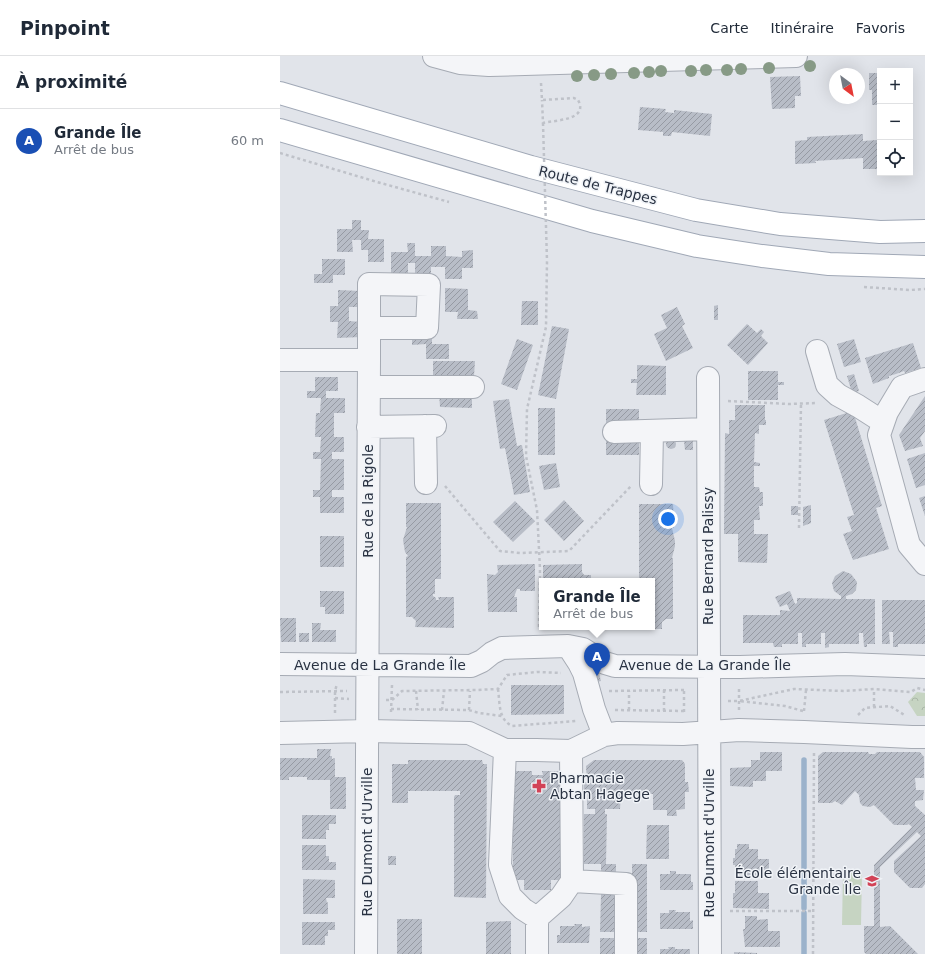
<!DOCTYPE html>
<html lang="fr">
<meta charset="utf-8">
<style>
:root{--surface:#fff;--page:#f6f6f7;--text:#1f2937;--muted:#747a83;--line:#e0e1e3;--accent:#d24357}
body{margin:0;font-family:"DejaVu Sans",sans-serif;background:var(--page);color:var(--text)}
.controls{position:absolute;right:12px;top:12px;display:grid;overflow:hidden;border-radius:0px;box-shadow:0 4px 16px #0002}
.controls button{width:36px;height:36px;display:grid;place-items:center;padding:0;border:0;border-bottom:1px solid var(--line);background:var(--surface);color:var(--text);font:20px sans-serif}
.compass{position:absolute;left:549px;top:12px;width:36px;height:36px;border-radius:50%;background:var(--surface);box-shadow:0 4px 16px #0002;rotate:148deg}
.you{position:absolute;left:388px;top:463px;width:14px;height:14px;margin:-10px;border:3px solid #fff;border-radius:50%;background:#1a73e8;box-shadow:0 0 0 6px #1a73e833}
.badge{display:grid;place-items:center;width:26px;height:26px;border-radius:50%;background:var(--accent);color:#fff;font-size:13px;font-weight:700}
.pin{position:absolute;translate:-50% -33px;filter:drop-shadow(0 1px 2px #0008)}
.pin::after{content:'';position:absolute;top:21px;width:14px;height:12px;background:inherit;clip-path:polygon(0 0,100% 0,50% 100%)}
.popup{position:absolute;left:259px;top:522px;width:116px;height:52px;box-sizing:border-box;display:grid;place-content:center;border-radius:0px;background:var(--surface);filter:drop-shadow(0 1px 3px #0005);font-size:13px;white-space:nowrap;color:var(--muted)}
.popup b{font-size:15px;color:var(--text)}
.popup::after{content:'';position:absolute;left:50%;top:100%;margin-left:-8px;border:8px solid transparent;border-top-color:var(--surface)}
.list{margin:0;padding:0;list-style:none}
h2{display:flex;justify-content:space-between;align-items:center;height:52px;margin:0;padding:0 16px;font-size:17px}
h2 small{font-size:13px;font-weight:400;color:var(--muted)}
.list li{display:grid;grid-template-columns:26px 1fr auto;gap:12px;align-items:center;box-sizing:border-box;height:64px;padding:0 16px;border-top:1px solid var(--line)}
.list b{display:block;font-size:15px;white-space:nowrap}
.list p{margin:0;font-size:13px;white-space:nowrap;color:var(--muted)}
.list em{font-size:13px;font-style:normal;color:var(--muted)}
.icon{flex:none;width:22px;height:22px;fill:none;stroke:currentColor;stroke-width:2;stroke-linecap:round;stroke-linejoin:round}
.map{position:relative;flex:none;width:645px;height:898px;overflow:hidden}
header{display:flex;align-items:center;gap:24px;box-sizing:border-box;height:56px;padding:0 20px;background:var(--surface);border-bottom:1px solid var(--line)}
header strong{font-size:19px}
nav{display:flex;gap:22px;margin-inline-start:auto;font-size:14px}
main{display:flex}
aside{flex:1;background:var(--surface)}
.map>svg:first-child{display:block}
</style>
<header>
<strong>Pinpoint</strong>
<nav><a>Carte</a><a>Itinéraire</a><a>Favoris</a></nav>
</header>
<main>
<aside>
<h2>À proximité<small></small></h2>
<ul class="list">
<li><span class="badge" style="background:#1a4fb4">A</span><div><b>Grande Île</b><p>Arrêt de bus</p></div><em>60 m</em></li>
</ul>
</aside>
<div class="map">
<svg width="645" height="898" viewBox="0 0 645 898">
<defs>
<pattern id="park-crowns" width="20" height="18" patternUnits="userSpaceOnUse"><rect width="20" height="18" fill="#c6d4c2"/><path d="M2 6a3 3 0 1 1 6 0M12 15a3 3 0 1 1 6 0" fill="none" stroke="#aab6a8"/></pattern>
<pattern id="building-hatch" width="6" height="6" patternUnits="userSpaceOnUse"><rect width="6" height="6" fill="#b8bdc7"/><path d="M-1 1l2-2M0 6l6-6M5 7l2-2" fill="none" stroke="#969aa3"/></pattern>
</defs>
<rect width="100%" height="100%" fill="#e1e4ea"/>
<!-- park -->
<path fill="url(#park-crowns)" d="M637,636L645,637V660H637L628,646Z"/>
<!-- pitch -->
<path fill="#c6d4c2" d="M563,817H582L581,869H562Z"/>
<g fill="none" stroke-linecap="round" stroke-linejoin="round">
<!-- stream -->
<path stroke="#9bb2cb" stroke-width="5.5" d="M524,852V704
M524,898V857"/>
</g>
<!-- building -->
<path fill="url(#building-hatch)" d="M589,17H600V49H592V34H589Z
M520,20L521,40H515V52L492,53L490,21Z
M360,51L386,53L385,56L394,57V54L432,58L430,80L392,76L391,80H383V76L358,74Z
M583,78V85L597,84V113H583V102L535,105L536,107L515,108V85L527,84V81Z
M72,164H81V174H89L88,183H104V206H88V194H81V184H72L73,196H57V173H72Z
M127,187H135V200H151V190H166V200L182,201V195L193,194V212H182V223H165V211H151V223H135V207H128V219H111V196H128Z
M42,203H65V219H53V227H34V218H42Z
M165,232L188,233V254L197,255L198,263H177L178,256H165Z
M58,234L81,235V251H69V265L81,266V281L57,282L58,266H50V250H58Z
M242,245H258V269H241Z
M438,249V264H434V250Z
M397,251L405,268L402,270L413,292L386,305L374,278L387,272L381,259Z
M467,268L477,277L481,273L484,276L481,280L488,287L468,309L447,289Z
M272,270L289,273L276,343L258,339Z
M132,281H152V288H169V303H146V288L132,289Z
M237,283L253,289L237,334L221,328Z
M574,283L581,306L564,311L557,288Z
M633,287L641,312L625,317L624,315L616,318L609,320V322L593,328L585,302Z
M153,305H195L194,320H153Z
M357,309L386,310V339H356L357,327H351V323H357Z
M468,315H498V326H504V329H498V344H468Z
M574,318L579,335L572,337L567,320Z
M35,321H58V335H46V342H65V357H54V381H64V396H52V403H64V434H52V441H64V457H40V441H33V434H40L41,403H33V396H40L41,381H35L36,357H40L41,342H27V335H35Z
M159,337H192V352L160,351Z
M645,340V375L640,382L643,390L625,395L619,379Z
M229,343L237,390L242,389L250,436L234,439L225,392L220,393L213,345Z
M455,349H485V364H486V369H479V378L475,377L474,406L480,407V410H474V431H479L480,436H483V450H479L480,464H474V478H488L487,507L458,506V478H444L445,377L449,378V364H455Z
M258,352H275V399H258Z
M326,353H359V368H326Z
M573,355L602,450L596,452L609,493L573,504L563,478L572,475L567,461L574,459L544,364Z
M386 388a5 5 0 1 1 10 0a5 5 0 1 1-10 0Z
M326,384H359V399H326Z
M404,385H413V394H405Z
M645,397V429L636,432L627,403Z
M276,407L280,431L264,434L259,410Z
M645,440V460L639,442Z
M284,444L304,465L284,485L264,464Z
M235,445L255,465L233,486L213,466Z
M126,447H161V523H155V538H153V540L156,542V544H159L158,541H174V572L135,571L136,565L132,561H126V501L128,500L125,496L123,484L127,471H126Z
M359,448H393L394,472H392L395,485V490L392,502H393V563H386L382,566V573H345V571H372V525H359Z
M531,449V467L523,470V451Z
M511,450H518V459H511Z
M40,480H64V511H40Z
M255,508V535H240V533H237L234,541H237V556H208L207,518L215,519L218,516L217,509Z
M302,508V516L304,519H311V525H263V509Z
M563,515L571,518L577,526L576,534L572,538L566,540V543H595V588H587V591H584L583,577H579V588H549V591L545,592V577H541V588H526V591H522V577H518V588H502V591H494L493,587H463V559H500V554L510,555L507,548L500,551L495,541L510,535L515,548L517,547V542L561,543V540L554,535L552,527L555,520Z
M40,535H64V558H45V551H40Z
M602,544H645V588H618V591H613V576H609L610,588H602Z
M0,562H16V586H1Z
M32,567H41L40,574H56V586H32Z
M19,577H29V586H19Z
M318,613L321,625L317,626L313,614Z
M231,629H284V658L231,659Z
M37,693H51L50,700H52V703L55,702V721H66V753H50V724H27V721H9V724H0V702H37Z
M480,696H502V715H486V725H473V731L450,730V712L471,711V704H480Z
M543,696H588L589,698H595L597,696H640L644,701V722H635L636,734H644L643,744L635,745V750L645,759V828L642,832H630L614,816V805L641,780L637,776L600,811V871L610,870L638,898H586L584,896V870H594V809L632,771L629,768L627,769H614L594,749L590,751L583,750L580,747L579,739L575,735L562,749L555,745L552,747H538V700Z
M128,704H202L203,708H207L206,842L174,841V741L175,739H180V735H128V747H112V708H128Z
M314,704H402L405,708V726H408L409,736H405V753L396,754L397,760H387V754H373V738H341L340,753H325V758H327L326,808H336V817H321V808H304V758H315V753H307V737H304V726H307L306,710Z
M233,715H252V719H263L262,715H282V824H271V834H244V824H233Z
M22,759H56V768H49V774H46V783H22Z
M367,769H389V803H366Z
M457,788H469V793H478V803H489V820H455V809H453V802H455V793H457Z
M22,789H46V800H49V806H56V814H22Z
M108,800H116V809H108Z
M352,808H367V876H352Z
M390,815H396V818H411V826H413V834H380V818H390Z
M23,823L55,824V842H46L47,847L48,846V858H23Z
M455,825H478V837H489V853L453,852V837H455Z
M321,838L336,839L335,876H320Z
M389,854H396L395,856H410V865L413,864V873H380V857H389Z
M465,860H477V864L488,863V875H500V891H465L463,873H465Z
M117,863H142V898H117Z
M231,865V898H206V866Z
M22,866H55V874H48V880H45V889H22Z
M294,868H302V871L310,870L309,887H277V879H280V870H295Z
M320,882H335V898H320Z
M351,882H367V898H351Z
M388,891H395V893H410V898H380V893H389Z
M454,896L477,897V898H454Z"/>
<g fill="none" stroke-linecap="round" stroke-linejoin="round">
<!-- minor casing -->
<g stroke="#a6abb4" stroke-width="24">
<path id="minor" d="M154,0L180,7L209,9L516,0
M537,295L547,329L558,339L578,350L603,366
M0,304H89L86,898
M89,304V228L149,229L147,272H89
M428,322L430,898
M645,323L622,331L607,356L599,379L629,489L645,508
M89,331H193
M145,370L146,427
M88,371L155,370
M334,376L428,373
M371,428L372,375
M288,590L299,607L304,617L314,653L324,679
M0,608L191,610L202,605L212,597L222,592L288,590L303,593L325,607L335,610L460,611L565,608L645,611
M0,677L87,675L189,677L225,694H256L291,695L324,679L338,677L403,678L459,674L524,676L632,681H645
M225,694L220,809L230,840L243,853L257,862
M292,825L346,828V898
M257,898V862L281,841L292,825L291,695"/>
</g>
<!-- major casing -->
<g stroke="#a0a8b6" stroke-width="24">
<path id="major" d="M0,37L251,111L416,154L500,168L600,176L645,175
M0,74L312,165L417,190L482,200L549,208L645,211"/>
</g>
<!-- path -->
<path stroke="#bfc2c9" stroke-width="2.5" stroke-dasharray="3 3" stroke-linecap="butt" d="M261,27L262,44L294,42L298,44C309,64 276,64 263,67L262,44
M0,97L97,126L169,146
M584,231L630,234L645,233
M448,345L509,348L537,347
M165,430L220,495L240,497L289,495L352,429
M519,472L521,347
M259,571L260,513L257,454L246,400L247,353L266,271L267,205
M218,633C220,647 218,663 232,670L296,665V663
M384,634V655
M136,635L138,654
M329,635L404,634
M0,636L67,635
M55,642L69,643
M106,644H112L122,635L196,634L218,633L227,619L257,616L281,617
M448,645H459
M594,651V633
M111,653L189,654L199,657L222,660
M162,654L164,635
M189,654L190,635
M335,654L404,655
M349,654V635
M459,654V631
M523,655L505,650L459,645L514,633L564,635L594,633L631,636L637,632L645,634
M524,655L526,634
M111,656L112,629
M404,656V633
M55,657V635L57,628
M578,659L585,652L610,650L626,660
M450,855H533
M533,898L534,696"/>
<!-- minor -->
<use href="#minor" stroke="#f4f5f8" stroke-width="22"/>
<!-- major -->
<use href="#major" stroke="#fff" stroke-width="22"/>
<!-- path-bridge -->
<path stroke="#bfc2c9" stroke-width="2.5" stroke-dasharray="3 3" stroke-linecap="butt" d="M263,67L267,205"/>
</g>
<!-- trees -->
<g fill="#879a86">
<circle cx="530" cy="10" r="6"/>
<circle cx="489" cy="12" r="6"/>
<circle cx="461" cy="13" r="6"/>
<circle cx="426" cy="14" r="6"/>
<circle cx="447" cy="14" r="6"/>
<circle cx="381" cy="15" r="6"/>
<circle cx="411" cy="15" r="6"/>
<circle cx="369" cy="16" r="6"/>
<circle cx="354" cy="17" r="6"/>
<circle cx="331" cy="18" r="6"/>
<circle cx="314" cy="19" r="6"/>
<circle cx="297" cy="20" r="6"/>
</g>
<!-- icons -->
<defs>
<g id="pharmacy-bare" transform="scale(1.08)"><path d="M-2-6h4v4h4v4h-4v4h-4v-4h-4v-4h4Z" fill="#d24357" stroke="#f0f3f7" stroke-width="2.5" paint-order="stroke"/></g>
<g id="school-bare" transform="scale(1.08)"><path d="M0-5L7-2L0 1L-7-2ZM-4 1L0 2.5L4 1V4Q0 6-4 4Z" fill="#d24357" stroke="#f0f3f7" stroke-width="2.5" paint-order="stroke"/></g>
</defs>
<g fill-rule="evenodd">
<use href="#pharmacy-bare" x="259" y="730"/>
<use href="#school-bare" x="592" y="825"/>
</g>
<g text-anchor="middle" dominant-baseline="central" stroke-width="3" stroke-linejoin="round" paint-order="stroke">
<!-- street labels -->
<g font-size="14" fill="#293242" stroke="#f0f3f7">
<text transform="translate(318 129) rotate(14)">Route de Trappes</text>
<text transform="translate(88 445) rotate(-90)">Rue de la Rigole</text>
<text transform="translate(428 500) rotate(-90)">Rue Bernard Palissy</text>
<text x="100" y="609">Avenue de La Grande Île</text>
<text x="425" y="609">Avenue de La Grande Île</text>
<text transform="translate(87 786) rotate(-90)">Rue Dumont d'Urville</text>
<text transform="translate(429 787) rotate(-90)">Rue Dumont d'Urville</text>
</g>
<!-- poi labels -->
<g font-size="14" fill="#293242" stroke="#f0f3f7" text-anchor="start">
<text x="270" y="722">Pharmacie<tspan x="270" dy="16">Abtan Hagege</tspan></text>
<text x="581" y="817" text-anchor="end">École élémentaire<tspan x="581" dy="16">Grande Île</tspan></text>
</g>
</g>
</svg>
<div class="controls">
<button>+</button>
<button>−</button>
<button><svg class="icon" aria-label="locate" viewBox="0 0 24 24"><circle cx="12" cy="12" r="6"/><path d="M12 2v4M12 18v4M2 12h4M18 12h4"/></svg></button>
</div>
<svg class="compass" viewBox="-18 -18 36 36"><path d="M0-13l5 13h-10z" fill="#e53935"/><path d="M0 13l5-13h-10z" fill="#747a83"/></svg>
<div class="you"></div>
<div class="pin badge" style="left:317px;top:620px;background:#1a4fb4">A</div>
<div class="popup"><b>Grande Île</b>Arrêt de bus</div>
</div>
</main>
